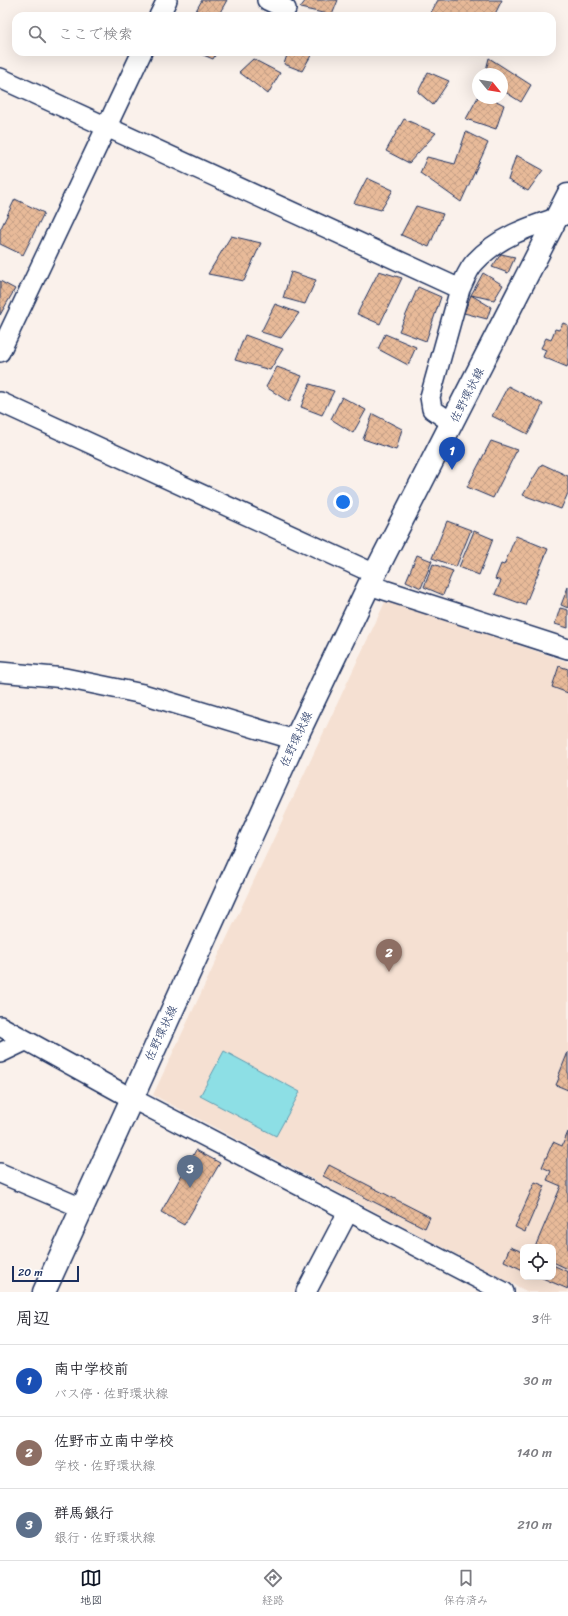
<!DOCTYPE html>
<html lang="ja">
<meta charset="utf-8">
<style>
:root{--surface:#fff;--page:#f2f2f3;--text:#2b2b33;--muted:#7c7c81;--line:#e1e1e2;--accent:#111827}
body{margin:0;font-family:Sriracha,"Klee One",sans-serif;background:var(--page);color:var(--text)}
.controls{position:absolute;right:12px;bottom:12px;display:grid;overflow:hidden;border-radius:8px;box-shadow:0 4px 16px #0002}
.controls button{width:36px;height:36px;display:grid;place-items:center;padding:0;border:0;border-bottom:1px solid var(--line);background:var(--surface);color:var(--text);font:20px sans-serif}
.compass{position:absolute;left:472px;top:68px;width:36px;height:36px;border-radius:50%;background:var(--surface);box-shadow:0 4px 16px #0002;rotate:120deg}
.scale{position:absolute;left:12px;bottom:10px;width:67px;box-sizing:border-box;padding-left:4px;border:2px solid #1b2f5e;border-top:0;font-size:11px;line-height:14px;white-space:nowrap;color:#1b2f5e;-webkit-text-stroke:3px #fff;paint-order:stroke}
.you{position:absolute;left:343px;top:502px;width:14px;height:14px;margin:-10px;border:3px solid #fff;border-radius:50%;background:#1a73e8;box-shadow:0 0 0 6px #1a73e833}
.badge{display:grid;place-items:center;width:26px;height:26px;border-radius:50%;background:var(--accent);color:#fff;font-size:13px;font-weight:700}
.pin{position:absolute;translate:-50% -33px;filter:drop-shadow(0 1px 2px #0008)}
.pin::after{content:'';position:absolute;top:21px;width:14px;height:12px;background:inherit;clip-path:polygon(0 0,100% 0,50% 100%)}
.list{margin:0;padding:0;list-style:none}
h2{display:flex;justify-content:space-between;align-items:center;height:52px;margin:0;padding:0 16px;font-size:17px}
h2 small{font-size:13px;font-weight:400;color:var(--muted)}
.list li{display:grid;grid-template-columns:26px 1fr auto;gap:12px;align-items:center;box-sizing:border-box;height:72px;padding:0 16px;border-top:1px solid var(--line)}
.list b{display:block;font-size:15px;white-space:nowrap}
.list p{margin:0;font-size:13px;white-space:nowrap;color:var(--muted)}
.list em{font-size:13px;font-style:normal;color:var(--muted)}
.icon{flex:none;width:22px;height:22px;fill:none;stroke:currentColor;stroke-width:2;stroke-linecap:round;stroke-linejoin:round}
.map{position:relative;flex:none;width:568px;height:1292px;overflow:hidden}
.search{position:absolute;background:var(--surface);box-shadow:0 4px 16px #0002;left:12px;right:12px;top:12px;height:44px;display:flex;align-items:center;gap:10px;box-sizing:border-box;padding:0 14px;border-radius:12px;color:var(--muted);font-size:15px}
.sheet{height:268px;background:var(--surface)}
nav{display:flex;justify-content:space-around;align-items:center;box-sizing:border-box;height:56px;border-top:1px solid var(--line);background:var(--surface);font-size:11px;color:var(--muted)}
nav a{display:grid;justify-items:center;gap:2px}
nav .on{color:var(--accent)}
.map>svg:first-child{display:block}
</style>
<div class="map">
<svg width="568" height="1292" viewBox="0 0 568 1292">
<defs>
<pattern id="building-cross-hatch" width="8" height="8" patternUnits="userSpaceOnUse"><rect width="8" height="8" fill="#e8ba99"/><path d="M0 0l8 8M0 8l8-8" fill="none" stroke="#c6a086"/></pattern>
</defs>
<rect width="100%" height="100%" fill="#faf1eb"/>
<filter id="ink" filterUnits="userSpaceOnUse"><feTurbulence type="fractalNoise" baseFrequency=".025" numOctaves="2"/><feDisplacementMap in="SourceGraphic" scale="8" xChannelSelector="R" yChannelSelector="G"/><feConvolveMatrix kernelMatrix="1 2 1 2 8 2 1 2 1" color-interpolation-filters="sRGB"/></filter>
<g filter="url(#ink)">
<!-- built -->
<path fill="#f5e0d2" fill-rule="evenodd" d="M386,600L568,662V1292H528L153,1095ZM523,1247H553V1277H523Z"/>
<!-- water -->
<path fill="#8ddfe5" stroke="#5f99af" d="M224,1051L300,1092L276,1136L200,1096Z"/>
<!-- building -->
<path fill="url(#building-cross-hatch)" stroke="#1b2f5e" d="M202,0H227L218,16H193Z
M306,0H338L332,15L300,8Z
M438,0H502L494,16H429Z
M196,52H217L213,59Z
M288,52H313L302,71L284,64Z
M489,58L531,85L521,102L502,90V74H485Z
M253,59L280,73L268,94L239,72Z
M428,72L449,81L433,105L418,92Z
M478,97L491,98L504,105L496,129L466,119Z
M404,119L436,133L409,163L386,151Z
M466,132L488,143L461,202L420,173L427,157L455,164Z
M516,155L543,170L528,191L508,180Z
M367,178L393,190L381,210L354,203Z
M15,199L44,213L23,255L0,244V230Z
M416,206L443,214L429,247L401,235Z
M231,236L261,243L244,281L208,274Z
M501,254L515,257L508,273L492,267Z
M379,271L402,278L380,324L357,314Z
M291,272L316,280L305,304L283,298Z
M483,273L503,285L494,300L471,295Z
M0,281L15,289L0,315Z
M418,287L441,297L426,341L399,331Z
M471,295L491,307L487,319L464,313Z
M275,304L299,313L281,338L261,332Z
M563,323L568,325V364L567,367L543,357L546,350L541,348L546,338L551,340L555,329L559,330Z
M385,334L416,347L408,365L378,349Z
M245,335L283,349L270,370L235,360Z
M277,367L302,376L289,402L266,387Z
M310,384L334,391L322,415L301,407Z
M508,386L543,404L528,434L492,416Z
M342,397L366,410L353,433L331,419Z
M373,414L402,429L396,450L363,439Z
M491,441L517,450L493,498L467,487Z
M542,464L568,476V493L561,509L523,495Z
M447,521L471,530L456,567L432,558Z
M474,531L493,539L479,575L459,567Z
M516,536L548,549L525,605L495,594L501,581L495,579L501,564L504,565Z
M417,555L432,561L421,588L406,581Z
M433,564L453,571L443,595L424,587Z
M568,587V608L561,605Z
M560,608L568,610V628L555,624Z
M559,666L568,669V693L552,687Z
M568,1052V1090L556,1085L559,1078L558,1077Z
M568,1132V1269L553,1262V1247H535L561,1186L547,1180L551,1171L542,1167L553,1142L562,1146Z
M196,1150L220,1163L184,1225L161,1212Z
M329,1165L430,1217L425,1228L323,1176Z
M535,1182L545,1186L525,1232L515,1227Z
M510,1247L523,1252V1270L504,1261Z
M553,1265L568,1272V1289L540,1277H553Z"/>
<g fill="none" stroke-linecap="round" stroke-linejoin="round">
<!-- street casing -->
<g stroke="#1b2f5e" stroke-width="22">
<path id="street" d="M267,0L286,9
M159,16L167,0
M0,78L460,289C464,281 468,269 475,262C500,235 532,226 565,215
M0,352L142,52
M0,402L375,574
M452,423L432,409L430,397L460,289
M369,585L568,649
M0,672L65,678L143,694L295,740
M0,1026L131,1098L504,1292
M0,1053L25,1041
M0,1173L82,1208
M306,1292L348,1212"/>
</g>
<!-- secondary casing -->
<g stroke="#1b2f5e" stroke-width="25">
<path id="secondary" d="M44,1292L295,740L369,585L568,195"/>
</g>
<!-- street -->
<use href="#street" stroke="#fff" stroke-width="19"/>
<!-- secondary -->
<use href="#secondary" stroke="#fff" stroke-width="22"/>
</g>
</g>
<g text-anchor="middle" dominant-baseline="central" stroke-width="4" stroke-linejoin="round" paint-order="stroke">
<!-- street labels -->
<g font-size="12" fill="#1b2f5e" stroke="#fff">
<text transform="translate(467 395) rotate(-63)">佐野環状線</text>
<text transform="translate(296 739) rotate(-65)">佐野環状線</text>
<text transform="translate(161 1033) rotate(-65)">佐野環状線</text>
</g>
</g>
</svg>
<div class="controls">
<button><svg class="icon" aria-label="locate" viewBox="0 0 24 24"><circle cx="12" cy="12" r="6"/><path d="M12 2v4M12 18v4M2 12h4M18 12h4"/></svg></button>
</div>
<svg class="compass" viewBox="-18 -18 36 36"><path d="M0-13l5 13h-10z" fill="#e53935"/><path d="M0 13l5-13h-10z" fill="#7c7c81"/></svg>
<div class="scale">20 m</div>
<div class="you"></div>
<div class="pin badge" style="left:452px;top:470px;background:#1a4fb4">1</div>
<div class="pin badge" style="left:389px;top:972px;background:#8d6e63">2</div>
<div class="pin badge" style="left:190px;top:1188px;background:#5c6f8a">3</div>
<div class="search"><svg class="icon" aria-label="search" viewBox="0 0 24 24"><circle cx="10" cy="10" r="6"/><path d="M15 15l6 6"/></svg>ここで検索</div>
</div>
<section class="sheet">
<h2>周辺<small>3件</small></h2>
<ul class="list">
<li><span class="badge" style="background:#1a4fb4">1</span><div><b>南中学校前</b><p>バス停 · 佐野環状線</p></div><em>30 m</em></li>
<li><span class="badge" style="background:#8d6e63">2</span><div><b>佐野市立南中学校</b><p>学校 · 佐野環状線</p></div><em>140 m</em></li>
<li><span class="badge" style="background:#5c6f8a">3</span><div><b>群馬銀行</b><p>銀行 · 佐野環状線</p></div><em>210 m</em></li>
</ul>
</section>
<nav>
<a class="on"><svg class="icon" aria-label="map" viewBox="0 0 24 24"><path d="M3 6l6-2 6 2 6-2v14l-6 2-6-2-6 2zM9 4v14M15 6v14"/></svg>地図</a>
<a><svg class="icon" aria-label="directions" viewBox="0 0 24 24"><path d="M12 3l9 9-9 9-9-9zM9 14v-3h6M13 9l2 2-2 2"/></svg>経路</a>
<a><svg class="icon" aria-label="saved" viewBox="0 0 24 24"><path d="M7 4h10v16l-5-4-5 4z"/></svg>保存済み</a>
</nav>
